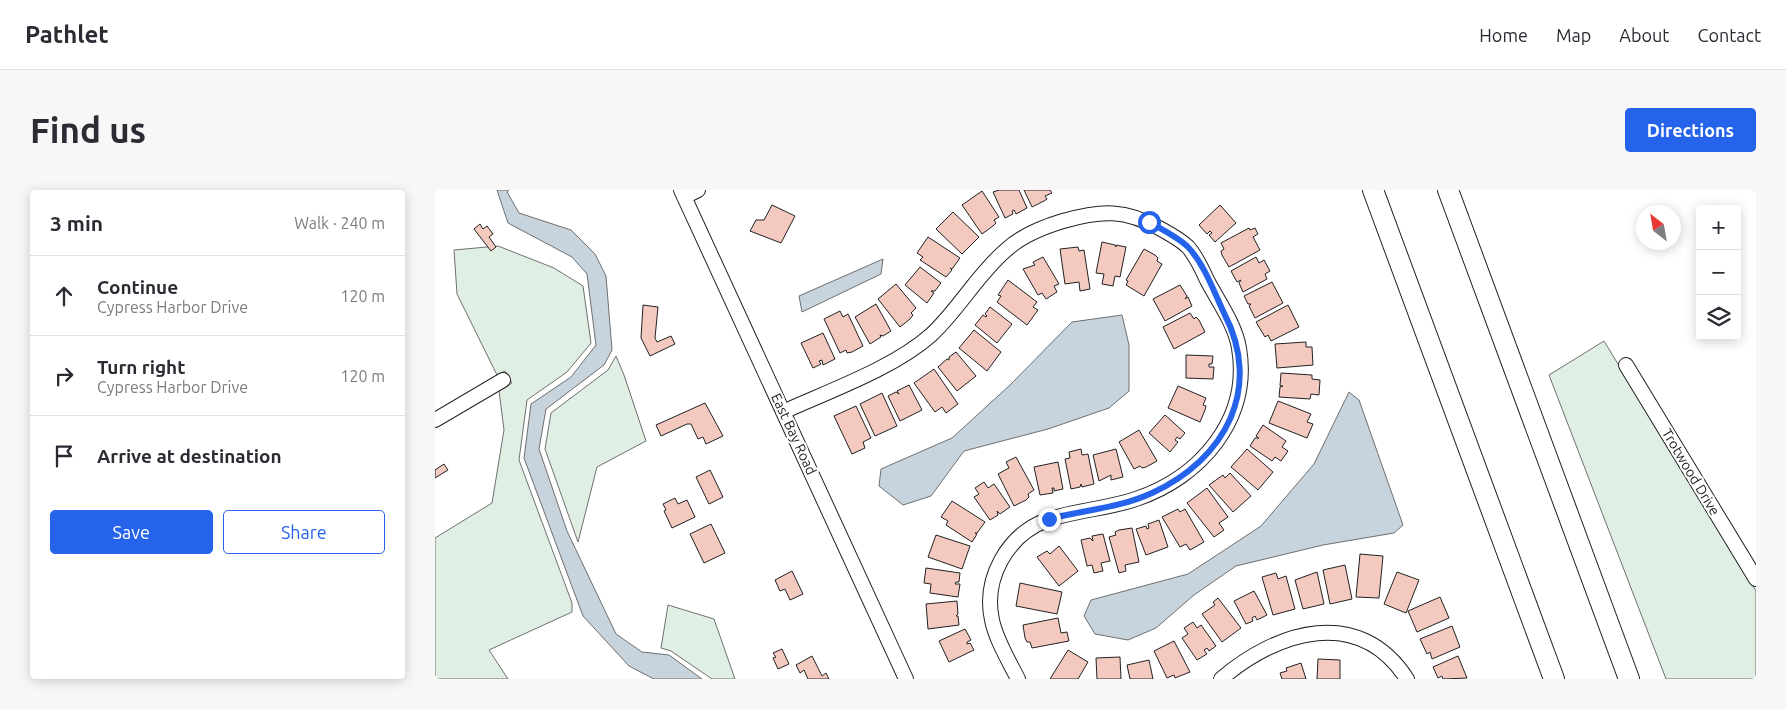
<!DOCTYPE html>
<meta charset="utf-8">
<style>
:root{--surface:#fff;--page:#f7f7f7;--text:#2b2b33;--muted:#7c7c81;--line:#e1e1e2;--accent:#2563eb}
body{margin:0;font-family:Ubuntu,sans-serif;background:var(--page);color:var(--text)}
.controls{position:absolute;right:15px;top:15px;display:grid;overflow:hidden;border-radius:5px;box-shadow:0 2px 12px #0003}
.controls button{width:45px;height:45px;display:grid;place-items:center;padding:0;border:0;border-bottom:1px solid var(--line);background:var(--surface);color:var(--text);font:25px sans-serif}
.compass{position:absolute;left:1201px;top:15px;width:45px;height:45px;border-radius:50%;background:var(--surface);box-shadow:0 2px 12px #0003;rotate:329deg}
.stop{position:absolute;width:15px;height:15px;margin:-11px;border:4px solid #2563eb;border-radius:50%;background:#fff}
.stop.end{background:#2563eb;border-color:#fff;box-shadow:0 1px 5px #0008}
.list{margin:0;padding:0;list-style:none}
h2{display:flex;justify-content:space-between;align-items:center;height:65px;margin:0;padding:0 20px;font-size:21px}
h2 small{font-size:16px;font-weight:400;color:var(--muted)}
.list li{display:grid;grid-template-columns:32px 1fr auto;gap:15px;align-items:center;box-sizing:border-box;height:80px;padding:0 20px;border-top:1px solid var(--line)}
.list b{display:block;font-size:19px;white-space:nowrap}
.list p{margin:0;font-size:16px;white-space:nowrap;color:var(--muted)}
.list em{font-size:16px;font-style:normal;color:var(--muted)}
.actions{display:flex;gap:10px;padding:15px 20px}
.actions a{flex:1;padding:11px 0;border:1px solid var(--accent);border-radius:5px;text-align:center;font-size:18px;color:var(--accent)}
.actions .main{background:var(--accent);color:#fff}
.icon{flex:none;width:28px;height:28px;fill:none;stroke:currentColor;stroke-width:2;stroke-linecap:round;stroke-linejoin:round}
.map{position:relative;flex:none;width:1321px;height:489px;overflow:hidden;border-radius:5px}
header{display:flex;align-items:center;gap:30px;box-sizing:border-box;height:70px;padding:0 25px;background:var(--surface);border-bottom:1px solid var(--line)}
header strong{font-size:24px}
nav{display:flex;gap:28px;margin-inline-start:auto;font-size:18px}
.intro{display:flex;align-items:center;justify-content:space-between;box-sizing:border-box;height:120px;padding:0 30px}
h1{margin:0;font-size:35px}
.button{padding:12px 22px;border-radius:5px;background:var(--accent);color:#fff;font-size:18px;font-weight:700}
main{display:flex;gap:30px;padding:0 30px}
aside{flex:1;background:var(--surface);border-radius:5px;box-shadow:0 2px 12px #0003}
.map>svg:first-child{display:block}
</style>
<header>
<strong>Pathlet</strong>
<nav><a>Home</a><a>Map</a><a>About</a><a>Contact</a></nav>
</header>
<div class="intro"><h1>Find us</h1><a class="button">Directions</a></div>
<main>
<aside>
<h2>3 min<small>Walk · 240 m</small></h2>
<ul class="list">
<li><svg class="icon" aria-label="ahead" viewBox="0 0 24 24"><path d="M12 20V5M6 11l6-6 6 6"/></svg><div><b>Continue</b><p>Cypress Harbor Drive</p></div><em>120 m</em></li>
<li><svg class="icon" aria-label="right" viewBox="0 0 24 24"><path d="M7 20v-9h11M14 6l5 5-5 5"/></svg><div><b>Turn right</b><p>Cypress Harbor Drive</p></div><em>120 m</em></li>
<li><svg class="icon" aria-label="arrive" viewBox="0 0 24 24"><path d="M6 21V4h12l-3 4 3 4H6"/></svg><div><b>Arrive at destination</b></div></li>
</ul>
<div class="actions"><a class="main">Save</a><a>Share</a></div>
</aside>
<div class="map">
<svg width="1321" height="489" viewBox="0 0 1321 489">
<rect width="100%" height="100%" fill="#fff"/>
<!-- green -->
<path fill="#e0efe3" stroke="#6f6f6f" d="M63,56L119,78L148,96L156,153L132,182L92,210L84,270L137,413V422L54,460L73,489H0V348L57,313L69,240L64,201L77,193L70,181L62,185L22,104L19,60Z
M1169,151L1321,401V489H1231L1114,185Z
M181,166L189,185L211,251L162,277L143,352L110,259L116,223L173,180Z
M233,415L279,429L300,489H277L236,461L226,458Z"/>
<!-- water -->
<path fill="#c7d3dd" stroke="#6f6f6f" d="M62,0H74L72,2L84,23L136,40L160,64L171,86L177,160L169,175L111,219L104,259L132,341L181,444L207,462L234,465L267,489H219L194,476L148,426L89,268L96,214L136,187L161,155L152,84L137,67L73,33Z
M448,69L446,84L367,122L364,106Z
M687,125L694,155V201L674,218L613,239L529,261L496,306L468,315L444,296L446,279L517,248L575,195L637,132Z
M914,202L924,210L968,335L959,343L888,355L801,376L759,405L721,438L693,450L660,444L649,426L656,410L753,384L826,336L879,274Z"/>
<!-- building -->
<path fill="#f3c9c0" stroke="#222" d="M564,0H584L592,18L581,24L579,20L577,21L578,24L570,28L558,2Z
M589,0H615L617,3L610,6L612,9L609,11L597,17Z
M547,1L564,27L559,30L561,33L558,36L547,44L527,15Z
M337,15L360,26L346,53L315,41L321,30H329Z
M785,15L801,33L780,52L774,45L777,43L775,41L772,44L764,35Z
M518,22L544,47L527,64L501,39Z
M45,34L48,39L52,36L58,44L54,47L61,57L56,61L39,39Z
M814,38L815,40L820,38L823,44L818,47L825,60L794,77L787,65L786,61L789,59L786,53Z
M493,47L525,68L517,79L515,78L517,80L511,87L485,70L488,67L482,63Z
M667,52L680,55L681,57V55L691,57L685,87L680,86L678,96L667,94L669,84L661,83Z
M643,57L644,61L649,60L655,99L645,101L644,92L630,94L625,59Z
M709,59L720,65L723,68L722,71L727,74L709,106L691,95L693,91L691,90Z
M608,67L624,94L619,96L622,102L611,109L607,103L603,105L588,79L600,75L598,72Z
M821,67L824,73L829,70L835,81L830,84L832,89L808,102L804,93L806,90L802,92L796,81Z
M485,77L506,93L500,101H496L499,103L492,113L470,95Z
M573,90L602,112L598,117L603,120L592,135L562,112L566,106L563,105Z
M837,92L848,113L820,128L814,116L816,114H813L809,106Z
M461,94L481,118L476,123L478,125L475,129L465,137L443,109Z
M745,95L752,106L750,109L753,107L757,116L730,131L718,109Z
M441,114L456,141L448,146L445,145L446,147L435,154L420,127Z
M208,115L223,117L220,148L222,152L236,146L240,154L215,166L206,148Z
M853,115L864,137L836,151L833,145L830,147L821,132Z
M555,117L577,134L562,153L540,135L548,125L551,127L552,126L550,124Z
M405,121L408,127L413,124L428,156L417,162L412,163L411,160L405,163L389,129Z
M755,123L759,129L761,127L764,130L770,142L739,159L728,137Z
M539,140L566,162L552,181L524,158Z
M388,143L400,169L388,175L387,170L384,171L386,174L378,178L366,153Z
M871,152V157H877L878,175L842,178L840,154Z
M521,162L541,186L522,201L503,177L512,169L514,170V167Z
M751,165L778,166L777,174H774V177H779L778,189L751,188Z
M499,179L523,214L511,223L507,217L500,222L479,193Z
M846,183L877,185V189L885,190L884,205L876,204L875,209L844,207L845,197L848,196H845Z
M474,195L487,220L465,231L453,206L461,202L464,204L462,201Z
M743,196L771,208L768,215L771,216L770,220L765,232L733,218Z
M447,203L462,236L440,246L425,214Z
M843,211L876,224L872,232L878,234L872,248L834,233Z
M270,213L288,246L271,254L268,247L263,249L256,234H252L226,246L221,235Z
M421,216L436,248L428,252L430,258L417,264L399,226Z
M730,225L750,243L745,249L742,247L740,250L743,252L735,262L714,243Z
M828,235L851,251L847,257L853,261L846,271L840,267L837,271L815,256L820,248H824L821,246Z
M704,240L722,271L711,277L707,278L705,276L699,279L684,252Z
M646,259L647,265L653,264L659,294L647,297L646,294L645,297L636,299L630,269L635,268L634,262Z
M681,259L688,287L676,290V285L664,291L658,265Z
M812,259L838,282L823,300L796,277Z
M581,267L599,300L593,304L594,307L591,310L579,316L563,284L574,278L571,272Z
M623,272L628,299L619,301V298H617L618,303L605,305L599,277Z
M9,274L13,280L0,288V280Z
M275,280L288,307L274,314L261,287Z
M795,283L816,306L798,322L774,295L788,285L790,288Z
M549,292L553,298L559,294L575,317L565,324L562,321L563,325L555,330L539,307L544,304L540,298Z
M772,298L793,327L784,333L789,340L779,347L752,313Z
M240,308L243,314L252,310L260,327L237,338L229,321L231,320L228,314Z
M517,311L550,332L542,343H540L542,344L537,352L511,335L513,331L506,327Z
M743,319L745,322L750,319L769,352L755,360L751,354L745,357L727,327Z
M724,330L733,357L711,365L701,339L711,336L712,339L714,338L713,334Z
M276,334L290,363L269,373L255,344Z
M697,338L704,372L690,375L691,381L684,383L674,347L681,345L680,342L684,340Z
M668,344L675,371L666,373L668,381L659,383L657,375L652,376L646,350L655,348L658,351L657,346Z
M501,345L535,356L527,379L493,367Z
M624,356L643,381L624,396L602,367L612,361L615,364Z
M925,364L948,366L944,408L921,407Z
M910,375L917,409L895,414L888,380Z
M491,378L525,383L524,392H521L520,394H525L523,407L495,403L496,394L489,393Z
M357,381L368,404L355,410L350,399L345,401L340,390Z
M882,382L889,414L868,419L860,390Z
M962,382L984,390L971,423L949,414Z
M841,383L843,389L851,386L860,419L838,425L827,387Z
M585,393L627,402L622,424L581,416Z
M819,401L832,425L822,430L820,426L817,428L818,431L811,434L799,411Z
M1005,407L1014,428L982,442L973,421Z
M783,408L806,438L787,452L767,424L780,415L778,412Z
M522,411L523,424L521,426H523L524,435L493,439L491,414Z
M623,428L626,443L632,442L634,451L597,458L595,452H592L590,448L588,435Z
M758,432L762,438L766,435L781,456L774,461L772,458L769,460L772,464L762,470L747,448L753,444L749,438Z
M1017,436L1025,457L997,469L995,462L992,464L985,449Z
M530,439L536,450L532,452V454L535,453L539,460L514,472L504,451Z
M739,451L755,482L740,488L739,485L732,488L719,461Z
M347,459L354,474L343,479L338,468L341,467L338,463Z
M633,460L653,472L643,489H615Z
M377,466L387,486L391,483L394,489H373L369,480L365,483L361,475Z
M1023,466L1032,488L1008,489L1007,486L1003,488L998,477Z
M685,467L686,489H662L661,468Z
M883,469L905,470V489H882Z
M714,470L718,489H695L692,475Z
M866,473L871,489H847L845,483L852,481L851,478Z"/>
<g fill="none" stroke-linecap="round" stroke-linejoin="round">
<!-- minor casing -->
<g stroke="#222" stroke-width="16">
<path id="minor" d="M246,0L471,489
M249,7L263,0
M1191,175L1321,389
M348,222C394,201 459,178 496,145C524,119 542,85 571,60C586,46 608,37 628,31C667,20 690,19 726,39C735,44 746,50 753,57C761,66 767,79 772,90C783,111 800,134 804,158C816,229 766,287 701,309C672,319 641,320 612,330C572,345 548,389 557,430C561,450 574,471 583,489
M0,230L68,190
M786,489C842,441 924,415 972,489"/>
</g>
<!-- highway casing -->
<g stroke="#222" stroke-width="22">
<path id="highway" d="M938,0L1119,489
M1013,0L1194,489"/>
</g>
<!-- minor -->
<use href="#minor" stroke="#fff" stroke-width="14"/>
<!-- highway -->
<use href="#highway" stroke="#fff" stroke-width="20"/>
</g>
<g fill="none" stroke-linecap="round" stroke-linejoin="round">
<!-- route -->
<path stroke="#2563eb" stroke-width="6" d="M614,329C648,320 685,318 717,303C791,269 828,198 789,123C779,102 769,73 752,56C741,46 726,39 714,32"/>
</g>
<g text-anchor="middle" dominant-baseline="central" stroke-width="4" stroke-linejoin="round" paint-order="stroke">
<!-- street labels -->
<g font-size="14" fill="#222" stroke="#fff">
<text transform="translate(359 244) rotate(65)">East Bay Road</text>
<text transform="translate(1256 282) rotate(59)">Trotwood Drive</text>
</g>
</g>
</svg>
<div class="controls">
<button>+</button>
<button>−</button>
<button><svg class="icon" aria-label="layers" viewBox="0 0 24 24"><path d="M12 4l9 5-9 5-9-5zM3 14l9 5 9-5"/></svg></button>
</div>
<svg class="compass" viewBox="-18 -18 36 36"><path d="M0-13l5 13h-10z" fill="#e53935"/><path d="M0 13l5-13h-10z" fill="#7c7c81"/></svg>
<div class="stop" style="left:714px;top:32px"></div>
<div class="stop end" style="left:614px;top:329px"></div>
</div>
</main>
